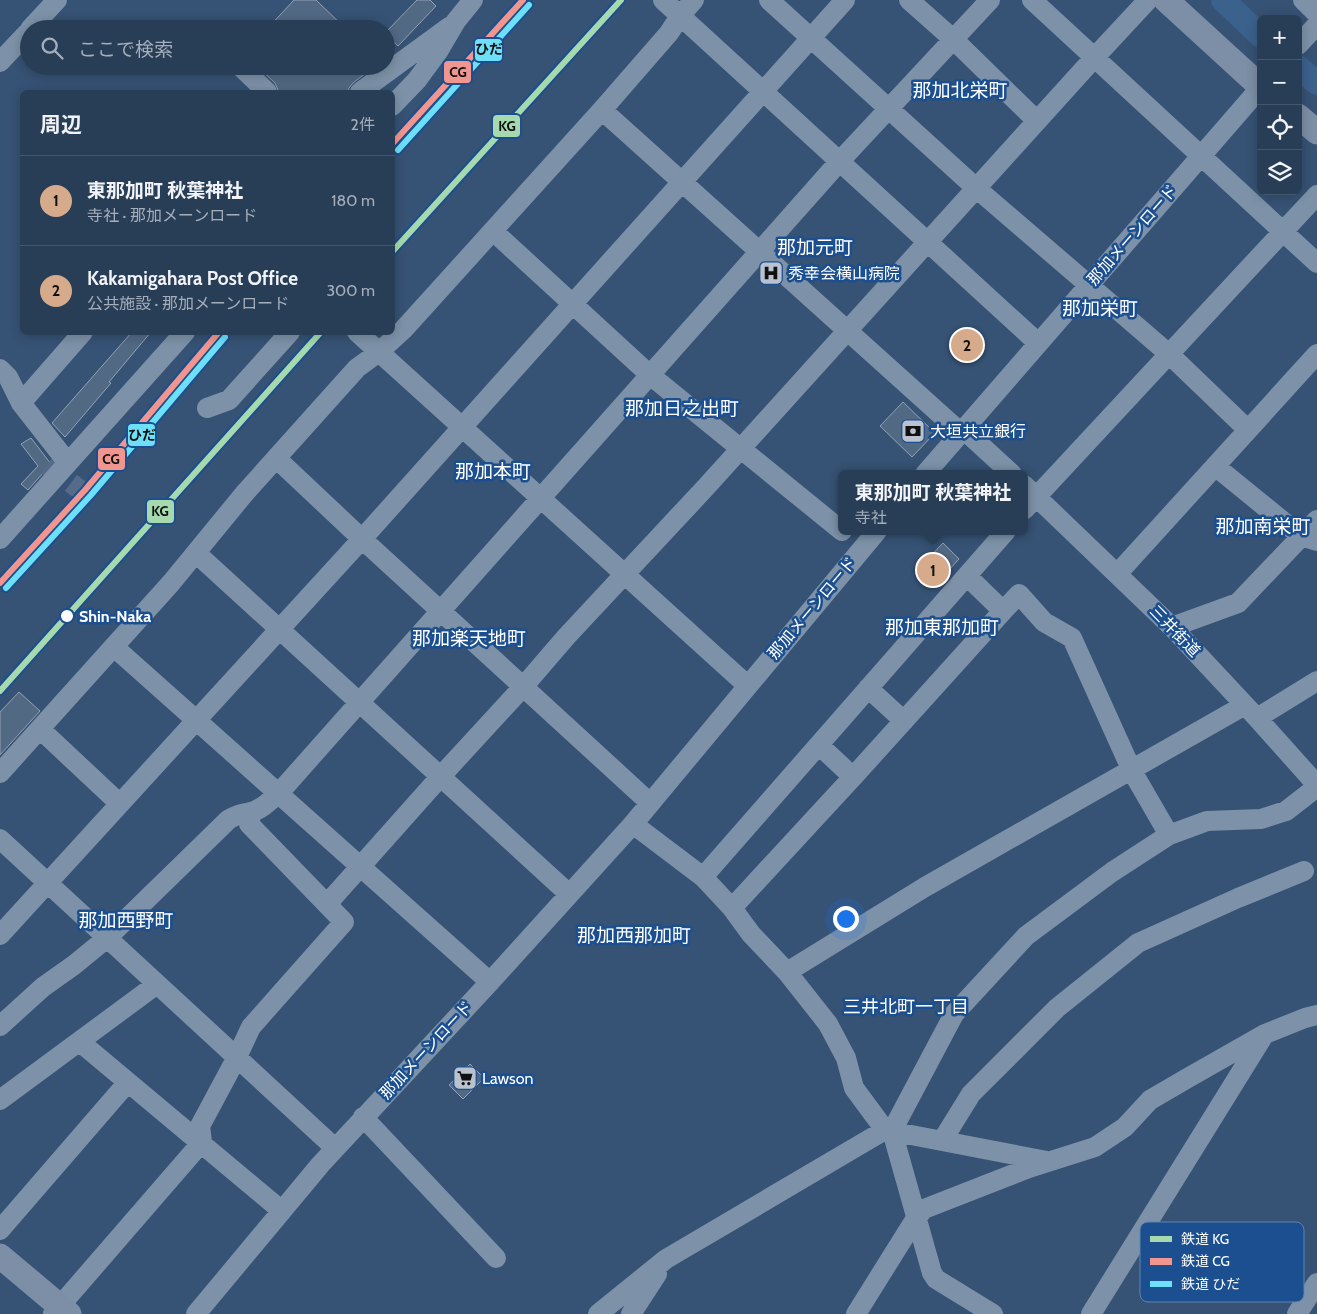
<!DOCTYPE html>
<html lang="ja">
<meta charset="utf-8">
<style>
:root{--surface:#283e57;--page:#30455d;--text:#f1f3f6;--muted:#a5aeba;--line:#44576d;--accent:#d6ab8b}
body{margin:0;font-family:Cabin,"Noto Sans JP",sans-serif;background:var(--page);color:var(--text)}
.controls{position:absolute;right:15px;top:15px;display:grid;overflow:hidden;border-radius:8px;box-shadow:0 2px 12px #0003}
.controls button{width:45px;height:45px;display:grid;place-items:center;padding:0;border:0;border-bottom:1px solid var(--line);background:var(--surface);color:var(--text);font:25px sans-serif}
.you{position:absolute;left:845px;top:918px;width:18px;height:18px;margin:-12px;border:4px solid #fff;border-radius:50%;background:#1a73e8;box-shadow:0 0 0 8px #1a73e833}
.badge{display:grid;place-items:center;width:32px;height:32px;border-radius:50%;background:var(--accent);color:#111;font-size:16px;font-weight:700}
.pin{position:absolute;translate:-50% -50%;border:2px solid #fff;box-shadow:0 1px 5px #0006}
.popup{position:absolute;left:838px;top:470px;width:190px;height:65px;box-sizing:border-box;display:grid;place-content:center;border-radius:8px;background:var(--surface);filter:drop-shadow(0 1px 4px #0005);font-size:16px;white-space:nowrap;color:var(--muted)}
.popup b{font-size:19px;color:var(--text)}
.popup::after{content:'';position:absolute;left:50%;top:100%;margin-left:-10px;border:10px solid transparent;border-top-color:var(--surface)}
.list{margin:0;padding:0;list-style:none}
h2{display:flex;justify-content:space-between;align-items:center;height:65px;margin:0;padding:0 20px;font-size:21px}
h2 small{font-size:16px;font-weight:400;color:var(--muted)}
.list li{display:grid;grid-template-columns:32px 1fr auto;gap:15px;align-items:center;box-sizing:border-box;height:90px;padding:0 20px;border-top:1px solid var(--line)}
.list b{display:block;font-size:19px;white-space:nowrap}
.list p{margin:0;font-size:16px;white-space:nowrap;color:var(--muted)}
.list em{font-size:16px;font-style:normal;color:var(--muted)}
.icon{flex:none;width:28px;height:28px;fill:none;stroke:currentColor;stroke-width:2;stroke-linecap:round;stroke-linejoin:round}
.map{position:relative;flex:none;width:1317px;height:1314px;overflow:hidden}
.search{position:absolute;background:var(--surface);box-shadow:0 2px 12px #0003;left:20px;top:20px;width:375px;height:55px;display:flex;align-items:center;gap:12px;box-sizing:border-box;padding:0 18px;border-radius:28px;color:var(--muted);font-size:19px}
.panel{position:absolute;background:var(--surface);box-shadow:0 2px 12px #0003;left:20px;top:90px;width:375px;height:245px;border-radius:8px}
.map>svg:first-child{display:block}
</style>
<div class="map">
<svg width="1317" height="1314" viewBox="0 0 1317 1314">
<rect width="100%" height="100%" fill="#365274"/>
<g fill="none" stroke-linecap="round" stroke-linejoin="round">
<!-- river -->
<path stroke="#3b618d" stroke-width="24" d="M1223,0L1261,36
M1298,67L1317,83"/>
</g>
<!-- building -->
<path fill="#526984" stroke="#92a2b6" d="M294,0H316L346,29H267Z
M417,0H430L436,6L398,46L386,35V32Z
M257,66H375L353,83L349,88L348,92H279L275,83Z
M132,332H151L109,382L111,383L65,437L52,423Z
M903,402L935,433L912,457L880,426Z
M31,438L51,464L28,490L21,484L38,466L21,444Z
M943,543L959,559L938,582L921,566Z
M19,692L40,711L0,755V712Z
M470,1064L484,1078L463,1099L449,1085Z"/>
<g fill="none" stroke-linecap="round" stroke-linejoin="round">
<!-- minor-tunnel -->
<path stroke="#546c89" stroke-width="20" stroke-dasharray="20 10" stroke-linecap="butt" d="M47,465L92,499"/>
<!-- minor -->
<path stroke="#7d92a8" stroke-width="20" d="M663,0L1038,343
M769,0L976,188L1169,354L1247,429
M909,0L953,39L1037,121
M1032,0L1317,263
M1303,0L1317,14
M30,29L57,0
M1298,45L1317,25
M0,62L29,31
M240,66L267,92
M360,92L449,27
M392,106L417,80L439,50L456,21L473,0
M602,110L960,432
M493,231L650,375L842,531
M357,332L748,686
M0,369L8,377L21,403L68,463
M21,403L83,332
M207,408L229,400L290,332
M963,429L1012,474
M276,458L362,539L650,803
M1215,466L1301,536L1317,541
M925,474L1261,87
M1024,485L1172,627L1257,718L1317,785
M1024,510L1317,195
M0,539L185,332
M196,553L569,894
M1118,573L1317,354
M967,576L1003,611L1019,594L1044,622L1072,638L1132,771L1169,835
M1172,627L1238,603L1317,520
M114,647L490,982
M868,688L904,721
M1257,718L1317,681
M40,729L120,804
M819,745L853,777L1003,611
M0,773L171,583L244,494L357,368L379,352L403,330L602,110L669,33L680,16L694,0
M633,824L703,877L732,908L751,934L787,972L828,1024L846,1058L854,1088L885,1130
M0,839L335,1148
M703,877L1006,531
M327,904L441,776L523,687L566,637L706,487L1094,58L1148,0
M732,908L853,777
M0,935L362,539L845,0
M787,972L925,887L1245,705
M0,1026L43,987L74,965L107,938L228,820C240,813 239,815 251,812C261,810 271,800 279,793L839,162L990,0
M80,1042L282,1211
M0,1100L157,984
M363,1117L496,1258
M942,1141L971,1094L1057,1008L1138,943L1238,898L1304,871
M0,1230L128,1082
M53,1314L202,1142L200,1126L237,1057L251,1027L344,922L249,824L252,812
M196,1314L320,1165L490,982L633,824L877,531
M598,1314L666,1259L885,1130L1047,1161
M631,1314L657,1274
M856,1314L916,1218L924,1209L1029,1168L1095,1147L1125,1127L1150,1100L1186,1079L1265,1034L1305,1018L1317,1015
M993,1314L936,1279L932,1273L892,1131L954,1014L1026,936L1112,872L1169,835L1207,821L1261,819L1286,811L1317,787
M1091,1314L1264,1035
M1297,1314L1317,1283"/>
<!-- major -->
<path stroke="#7d8ea7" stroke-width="25" d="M1166,0L1261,87
M1298,116L1317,132
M0,1256L69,1314"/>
<!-- rail-1 casing -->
<g stroke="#1b4f8f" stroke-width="10">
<path id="rail-1" d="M392,252L621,0
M0,691L321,332"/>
</g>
<!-- rail-2 casing -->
<g stroke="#1b4f8f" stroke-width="10">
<path id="rail-2" d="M392,144L523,0
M0,583L85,490L219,332"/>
</g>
<!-- rail-3 casing -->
<g stroke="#1b4f8f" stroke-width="10">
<path id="rail-3" d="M398,150L529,5
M6,588L91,495L225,337"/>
</g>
<!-- rail-1 -->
<use href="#rail-1" stroke="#a6d9ae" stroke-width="6"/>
<!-- rail-2 -->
<use href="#rail-2" stroke="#f1968e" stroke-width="6"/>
<!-- rail-3 -->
<use href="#rail-3" stroke="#6ddff8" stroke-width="6"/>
</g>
<!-- icons -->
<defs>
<g id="hospital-square" transform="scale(1.25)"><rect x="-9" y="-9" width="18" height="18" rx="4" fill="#b9c2ce" stroke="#1b4f8f"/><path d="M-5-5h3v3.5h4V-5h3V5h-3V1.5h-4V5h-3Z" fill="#111"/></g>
<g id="bank-square" transform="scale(1.25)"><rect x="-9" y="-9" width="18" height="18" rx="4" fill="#b9c2ce" stroke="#1b4f8f"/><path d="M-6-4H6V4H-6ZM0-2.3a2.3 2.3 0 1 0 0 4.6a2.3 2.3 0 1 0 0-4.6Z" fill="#111"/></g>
<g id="supermarket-square" transform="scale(1.25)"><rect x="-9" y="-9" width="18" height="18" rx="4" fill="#b9c2ce" stroke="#1b4f8f"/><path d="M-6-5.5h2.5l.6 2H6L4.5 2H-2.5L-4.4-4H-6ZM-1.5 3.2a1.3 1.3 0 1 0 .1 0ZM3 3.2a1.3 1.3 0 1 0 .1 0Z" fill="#111"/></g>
</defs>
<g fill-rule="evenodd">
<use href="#hospital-square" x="771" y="273"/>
<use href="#bank-square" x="913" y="431"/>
<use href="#supermarket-square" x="465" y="1078"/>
</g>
<!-- markers -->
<circle fill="#fff" stroke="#1b4f8f" stroke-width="2" cx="67" cy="616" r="7"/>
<g text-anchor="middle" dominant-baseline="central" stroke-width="5" stroke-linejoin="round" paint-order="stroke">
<!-- street labels -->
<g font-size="16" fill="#fff" stroke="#1b4f8f">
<text transform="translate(1132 235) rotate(-49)">那加メーンロード</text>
<text transform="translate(812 608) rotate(-50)">那加メーンロード</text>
<text transform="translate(1175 631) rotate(46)">三井街道</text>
<text transform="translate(426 1050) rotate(-47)">那加メーンロード</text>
</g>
<!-- poi labels -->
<g font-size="16" fill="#fff" stroke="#1b4f8f" text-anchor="start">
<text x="788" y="273">秀幸会横山病院</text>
<text x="930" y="431">大垣共立銀行</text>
<text x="482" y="1078">Lawson</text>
</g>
<!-- stop labels -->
<g font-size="16" font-weight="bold" fill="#fff" stroke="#1b4f8f" text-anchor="start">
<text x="79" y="616">Shin-Naka</text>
</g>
<!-- neighbourhood labels -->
<g font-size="18" fill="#fff" stroke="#1b4f8f">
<text x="906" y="1007">三井北町一丁目</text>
</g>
<!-- quarter labels -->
<g font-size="19" fill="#fff" stroke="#1b4f8f">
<text x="960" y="90">那加北栄町</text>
<text x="815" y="247">那加元町</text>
<text x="1100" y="308">那加栄町</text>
<text x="682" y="408">那加日之出町</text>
<text x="493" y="471">那加本町</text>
<text x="1263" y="526">那加南栄町</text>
<text x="942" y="627">那加東那加町</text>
<text x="469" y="638">那加楽天地町</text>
<text x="126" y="920">那加西野町</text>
<text x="634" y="935">那加西那加町</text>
</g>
</g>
<!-- legend -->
<rect x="1140" y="1222" width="164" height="80" rx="8" fill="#1b4f8f" stroke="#5f84b1" stroke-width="1"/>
<rect x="1150" y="1236" width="22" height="6" fill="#a6d9ae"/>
<rect x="1150" y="1258" width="22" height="7" fill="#f1968e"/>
<rect x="1150" y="1281" width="22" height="6" fill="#6ddff8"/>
<g font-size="14" fill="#fff">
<text x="1181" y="1244">鉄道 KG</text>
<text x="1181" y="1266">鉄道 CG</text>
<text x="1181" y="1289">鉄道 ひだ</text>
</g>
<g stroke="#1b4f8f" stroke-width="2">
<rect x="474" y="38" width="29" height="24" rx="5" fill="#6ddff8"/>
<rect x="443" y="60" width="29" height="24" rx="5" fill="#f1968e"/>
<rect x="492" y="114" width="29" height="24" rx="5" fill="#a6d9ae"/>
<rect x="127" y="423" width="29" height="24" rx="5" fill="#6ddff8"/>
<rect x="97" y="447" width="29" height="24" rx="5" fill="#f1968e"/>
<rect x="146" y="499" width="29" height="25" rx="5" fill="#a6d9ae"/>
</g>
<g font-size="14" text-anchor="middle" font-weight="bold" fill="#111">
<text x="489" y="54">ひだ</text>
<text x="458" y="77">CG</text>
<text x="507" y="131">KG</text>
<text x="142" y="440">ひだ</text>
<text x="111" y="464">CG</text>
<text x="160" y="516">KG</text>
</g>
</svg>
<div class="controls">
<button>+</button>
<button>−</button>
<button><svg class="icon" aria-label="locate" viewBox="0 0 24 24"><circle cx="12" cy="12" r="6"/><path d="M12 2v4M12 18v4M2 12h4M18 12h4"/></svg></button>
<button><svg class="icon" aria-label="layers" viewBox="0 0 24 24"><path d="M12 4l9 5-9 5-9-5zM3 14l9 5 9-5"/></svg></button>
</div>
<div class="you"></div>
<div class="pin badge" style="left:933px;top:570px">1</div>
<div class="popup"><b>東那加町 秋葉神社</b>寺社</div>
<div class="pin badge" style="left:967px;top:345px">2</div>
<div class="search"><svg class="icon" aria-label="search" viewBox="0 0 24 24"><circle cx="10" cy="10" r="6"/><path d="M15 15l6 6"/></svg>ここで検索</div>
<section class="panel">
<h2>周辺<small>2件</small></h2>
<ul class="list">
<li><span class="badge">1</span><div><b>東那加町 秋葉神社</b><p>寺社 · 那加メーンロード</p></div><em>180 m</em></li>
<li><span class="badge">2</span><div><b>Kakamigahara Post Office</b><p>公共施設 · 那加メーンロード</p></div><em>300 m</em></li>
</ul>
</section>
</div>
